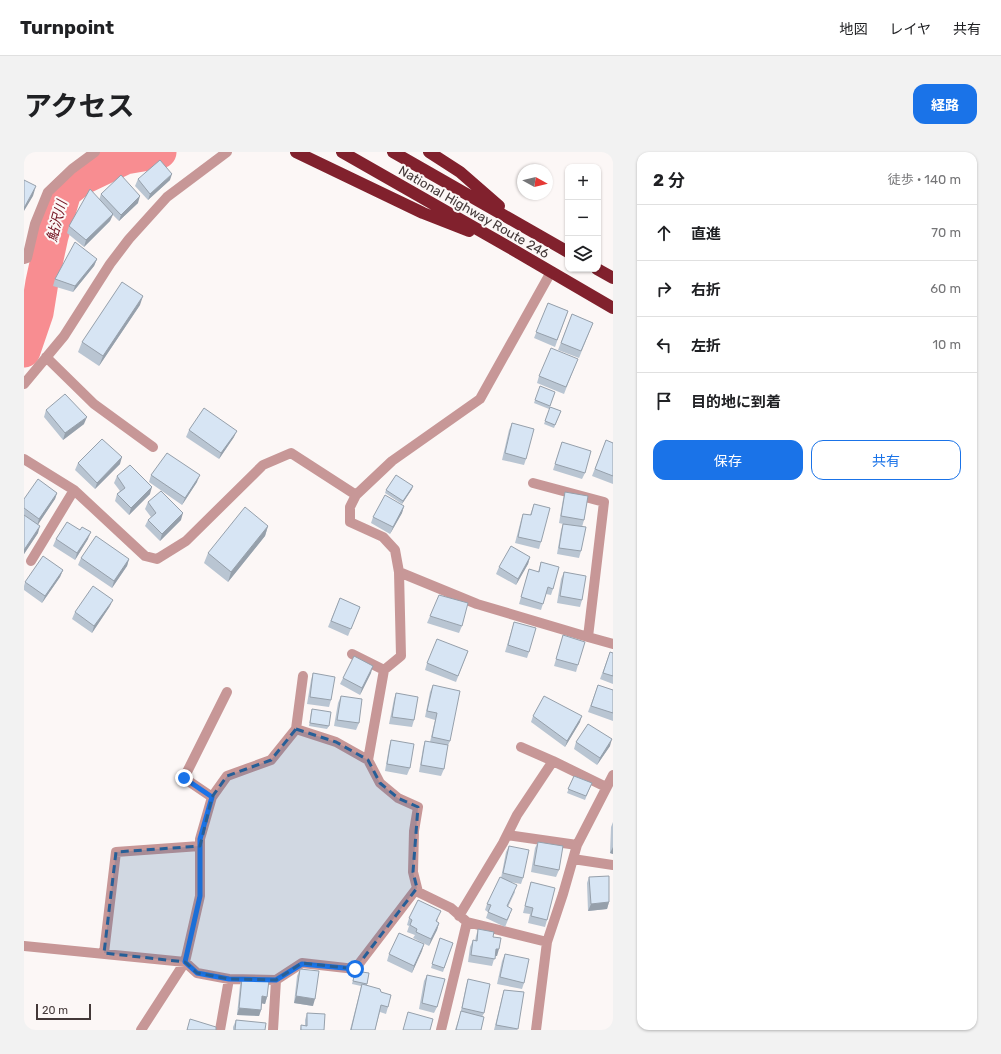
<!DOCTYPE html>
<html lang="ja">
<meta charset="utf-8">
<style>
:root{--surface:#fff;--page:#f2f2f2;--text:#202124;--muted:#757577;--line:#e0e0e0;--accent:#1a73e8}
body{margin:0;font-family:Rubik,"Noto Sans JP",sans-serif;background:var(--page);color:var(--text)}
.controls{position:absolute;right:12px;top:12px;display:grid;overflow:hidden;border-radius:8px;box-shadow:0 1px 3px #0004}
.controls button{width:36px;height:36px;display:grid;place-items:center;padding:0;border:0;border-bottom:1px solid var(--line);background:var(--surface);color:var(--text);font:20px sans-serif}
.compass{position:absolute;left:493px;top:12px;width:36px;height:36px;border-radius:50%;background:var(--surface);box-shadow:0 1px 3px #0004;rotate:98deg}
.scale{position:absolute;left:12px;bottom:10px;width:55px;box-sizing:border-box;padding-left:4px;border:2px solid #433838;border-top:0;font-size:11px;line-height:14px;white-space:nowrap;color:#433838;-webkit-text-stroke:3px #fcf7f6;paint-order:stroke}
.stop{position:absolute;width:12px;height:12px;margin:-9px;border:3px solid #1a73e8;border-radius:50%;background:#fff}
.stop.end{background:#1a73e8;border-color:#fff;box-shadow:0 1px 4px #0008}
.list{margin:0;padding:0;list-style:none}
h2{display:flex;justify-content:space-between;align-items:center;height:52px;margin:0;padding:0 16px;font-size:17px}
h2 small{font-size:13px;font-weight:400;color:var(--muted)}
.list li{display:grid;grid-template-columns:26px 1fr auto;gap:12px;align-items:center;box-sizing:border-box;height:56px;padding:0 16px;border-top:1px solid var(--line)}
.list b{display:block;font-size:15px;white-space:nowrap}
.list em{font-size:13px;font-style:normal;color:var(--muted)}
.actions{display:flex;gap:8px;padding:12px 16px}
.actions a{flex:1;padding:9px 0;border:1px solid var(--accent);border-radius:12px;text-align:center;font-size:14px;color:var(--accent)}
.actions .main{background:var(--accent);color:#fff}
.icon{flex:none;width:22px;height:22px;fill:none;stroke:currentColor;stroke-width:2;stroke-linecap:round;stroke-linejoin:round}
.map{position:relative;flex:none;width:589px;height:878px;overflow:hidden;border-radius:12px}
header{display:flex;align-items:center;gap:24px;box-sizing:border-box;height:56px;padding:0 20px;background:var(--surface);border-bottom:1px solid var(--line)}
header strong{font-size:19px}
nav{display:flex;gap:22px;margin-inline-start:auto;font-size:14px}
.intro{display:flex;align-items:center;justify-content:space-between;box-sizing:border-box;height:96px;padding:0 24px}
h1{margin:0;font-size:28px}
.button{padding:10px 18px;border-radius:12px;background:var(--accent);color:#fff;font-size:14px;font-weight:700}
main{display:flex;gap:24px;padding:0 24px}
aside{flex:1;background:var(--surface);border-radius:12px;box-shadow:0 1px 3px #0004}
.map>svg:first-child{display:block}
</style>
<header>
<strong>Turnpoint</strong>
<nav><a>地図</a><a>レイヤ</a><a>共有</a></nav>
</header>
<div class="intro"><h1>アクセス</h1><a class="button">経路</a></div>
<main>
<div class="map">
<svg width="589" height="878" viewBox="0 0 589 878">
<rect width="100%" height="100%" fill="#fcf7f6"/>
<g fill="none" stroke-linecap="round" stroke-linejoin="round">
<!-- river -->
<path stroke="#f88d91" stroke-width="33" d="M0,199L13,161L18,130L28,84L41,40L57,27L101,6L136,0"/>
<!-- minor -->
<path stroke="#c79797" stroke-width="10" d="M0,107L3,106L11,72L24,40L48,17L71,0
M22,205L70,252L129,295
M0,232L40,184L86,112L105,87L143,45L203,0
M0,307L50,338L121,404L133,407L162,389L239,313L267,301L332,343
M509,331L580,350L564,485L589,492
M7,409L50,338
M375,420L453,452L564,485
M328,502L360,518
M272,577L279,524
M497,595L529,609L582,635
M344,608L356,631L374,646L394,655L390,679L389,720L394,740L427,756L443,770L523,790
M188,645L160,626L203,540
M483,683L553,693
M549,707L589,713
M435,764L479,691L493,663L529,609
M0,794L161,810L173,821L205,827L252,828L278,811L331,817L393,736
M80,801L92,700L176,694
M117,878L161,810L176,744V687L188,645L203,624L247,608L272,577L312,590L344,608L360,518L377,504L375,420L371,398L359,385L326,370V355L332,343L368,309L456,247L527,120
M196,878L205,827
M249,878L252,828
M417,878L443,770
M512,878L523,790L539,742L553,693L589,623"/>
<!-- highway -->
<path stroke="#81212d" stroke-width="12" d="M272,0L399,61L445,79
M318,0L481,93L589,156
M369,0L544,100
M405,0L436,20L475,54
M573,117L589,126"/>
</g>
<!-- wall -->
<path fill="#b9c5d2" d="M114,27L146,28L124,48L111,34Z
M77,42L114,51L95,69L89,63L86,69L60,95L43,81L45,74L75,48Z
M73,107L70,114L49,140L29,134L31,127Z
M524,151L544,159L531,195L510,186Z
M116,153L75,214L54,200L58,190Z
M548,162L569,171L555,206L534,198Z
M551,214L540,242L513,231L515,224Z
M531,240L525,257L510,251L511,248Z
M526,255L537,259L530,276L520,272Z
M22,258L60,272L39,288L20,265Z
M488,271L502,307L500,313L478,308L485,278Z
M165,278L210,285L195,307L162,285Z
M582,288L589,291V332L568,324Z
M538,290L561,321L558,327L529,318Z
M54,311L96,312L71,337L51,318Z
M127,323L173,330L158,353L125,330Z
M93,324L126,342L105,363L91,349L93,342L96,339L90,331Z
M388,337L378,352L361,341L362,338Z
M541,340L560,368L558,375L557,399L555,406L533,402L537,378L539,372L535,371L539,347Z
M33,341L31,347L14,372V381L0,402V347Z
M124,350L157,368L136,389L121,374L124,368L127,365L121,357Z
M510,352L517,390L515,397L491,391L497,368L499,362L506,363Z
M380,354L378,361L366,382L347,371L349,365Z
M244,374L241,384L204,430L180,411L184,401Z
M32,387H64L51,408L29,394Z
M506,405L504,412L492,433L472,422L475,415Z
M57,406L105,407L103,414L88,436L54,413Z
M517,410L529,437L527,443L522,442L517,458L495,452L505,417L514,420Z
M39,418L36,425L18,451L0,438V434L1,430Z
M540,420L558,448L556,455L533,451L537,427Z
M316,446L336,455L324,484L304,475Z
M86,454L68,481L48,467L51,460Z
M406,464L438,474L435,481L403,471Z
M490,470L505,500L503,506L481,500Z
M539,483L554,513L552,520L530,514Z
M444,499L432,530L401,518L403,511Z
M586,500L589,501V532L576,527Z
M289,521L307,548L305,555L283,552L287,528Z
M347,521L336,543L316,532L319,526Z
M409,533L426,589L423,596L420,617L417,624L395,620L399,596L401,589L406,590L411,568L401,565L406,540Z
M574,533L589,538V569L564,560Z
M372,541L390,568L388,575L365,572L370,547Z
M317,544L335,571L332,578L310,574L314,551Z
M288,557L305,574L303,577L285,574L287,560Z
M509,564L556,570L541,595L507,570Z
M367,588L386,616L383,623L361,619L365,595Z
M552,590L586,594L573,613L550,597Z
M550,624L568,631L561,648L543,641Z
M589,670V702L586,701L587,675Z
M514,690L535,718L532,725L507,720L511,696Z
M485,694L499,726L497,732L486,730L491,740L484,755L486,763L481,775L462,766L464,760L461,758L463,752L477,726L482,700Z
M565,725L585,750L583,757L564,759L563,731Z
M507,730L523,768L521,775L504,771L506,762L499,761L505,737Z
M385,766H414L413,770L415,771L413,778L405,794L389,786L391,783L383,780L385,774L383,773Z
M454,777L469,785L473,804H471L468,814L444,810L446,795L449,788L451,789L452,784Z
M416,786L429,791L419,820L407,816Z
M400,792L388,821L363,809L365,802Z
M481,802L500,831L498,837L473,832L478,809Z
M276,817L289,854L270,851L273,824Z
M331,819L343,832V833L357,840L364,855L362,862L356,860L351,878H326L336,839L337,834L328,832Z
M403,823L413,855L410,861L395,857L400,829Z
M218,826L243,845L241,852L238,851L237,858L235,864L213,863L216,833Z
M444,827L460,861L458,865L457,878H431L436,863L442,834Z
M480,838L500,840L493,878H470L478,845Z
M283,861L300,878H276L277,873L281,874V868Z
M212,868L241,878H209V875Z"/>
<!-- shaded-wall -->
<path fill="#96a0ab" d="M148,22L146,28L124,48L126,42Z
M12,34L9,44L0,59V56Z
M116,44L114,51L95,69L97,63Z
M89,62L86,69L60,95L62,88Z
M73,107L70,114L49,140L51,134Z
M119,144L116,153L75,214L79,204Z
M63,265L60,272L39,288L41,281Z
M213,279L210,285L195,307L197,301Z
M98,305L96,312L71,337L73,331Z
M176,323L173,330L158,353L161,346Z
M389,334L388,337L378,352L379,349Z
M128,335L126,342L105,363L107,356Z
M33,341L31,347L13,374L15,367Z
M380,354L378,361L366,382L369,375Z
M159,361L157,368L136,389L138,382Z
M16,374L14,381L0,402V398Z
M244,374L241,384L204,430L207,420Z
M67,380L64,387L51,408L53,401Z
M506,405L504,412L492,433L494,427Z
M105,407L103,414L88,436L90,429Z
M39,418L36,425L18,451L21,444Z
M89,448L86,454L68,481L70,474Z
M349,514L347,521L336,543L338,536Z
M558,564L556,570L541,595L543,589Z
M588,587L586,594L573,613L576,606Z
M589,695V702L586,701Z
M585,750L583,757L564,759L567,752Z
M415,771L413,778L405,794L407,787Z
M400,792L398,799L388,821L390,814Z
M472,797H475L473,804H470Z
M238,844L243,845L241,852L236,851Z
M272,844L291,847L289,854L270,851Z
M215,856L237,858L235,864L213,863Z"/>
<!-- building -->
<path fill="#d7e5f4" stroke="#96a0ab" d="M136,8L148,22L126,42L114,27Z
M97,23L116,44L97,63L77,42Z
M0,28L12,34L0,56Z
M66,37L89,62L62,88L45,74Z
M51,90L73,107L51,134L31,127Z
M98,130L119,144L79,204L58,190Z
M524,151L544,159L533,188L512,180Z
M548,162L569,171L557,199L537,191Z
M527,196L554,207L542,235L515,224Z
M516,234L531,240L526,254L511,248Z
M41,242L63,265L41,281L22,258Z
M526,255L537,259L531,273L521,269Z
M180,256L213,279L197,301L165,278Z
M488,271L510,277L502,307L481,301Z
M78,287L98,305L73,331L54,311Z
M582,288L589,291V324L571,317Z
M538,290L567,299L561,321L531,312Z
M143,301L176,323L161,346L127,323Z
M106,313L128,335L107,356L93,342L101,336L93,324Z
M372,323L389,334L379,349L362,338Z
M14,327L33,341L15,367L0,356V347Z
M137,339L159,361L138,382L124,368L132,361L124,350Z
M541,340L564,344L560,368L537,364Z
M361,343L380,354L369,375L349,365Z
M510,352L526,356L517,390L494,385L499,362L507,363Z
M221,355L244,374L207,420L184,401Z
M0,363L16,374L0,398Z
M43,370L56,378L58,375L67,380L53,401L32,387Z
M539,372L562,375L557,399L535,396Z
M72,384L105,407L90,429L57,406Z
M487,394L506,405L494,427L475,415Z
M19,404L39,418L21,444L1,430Z
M517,410L535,415L529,437L524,435L519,452L497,445L505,417L515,420Z
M540,420L562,424L558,448L536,444Z
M69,434L89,448L70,474L51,460Z
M415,443L444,451L438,474L406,464Z
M316,446L336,455L327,477L307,469Z
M490,470L512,476L505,500L484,493Z
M539,483L561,490L554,513L532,507Z
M413,487L444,499L434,524L403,511Z
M586,500L589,501V524L579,521Z
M330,504L349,514L338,536L319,526Z
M289,521L311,525L307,548L286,545Z
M409,533L436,539L426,589L408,585L413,561L403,559Z
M574,533L589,538V561L567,554Z
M372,541L394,545L390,568L368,565Z
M317,544L338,547L335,571L313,568Z
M520,544L558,564L543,589L509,564Z
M288,557L307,560L305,574L286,571Z
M564,572L588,587L576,606L552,590Z
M367,588L390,592L386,616L363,612Z
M401,589L424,593L420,617L397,613Z
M550,624L568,631L562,644L544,637Z
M514,690L539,694L535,718L510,713Z
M485,694L505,698L499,726L479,721Z
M585,724V750L567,752L565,725Z
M476,725L493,733L483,754L488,757L483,768L464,760L467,753L463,752Z
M507,730L531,736L523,768L507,764L509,756L501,754Z
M394,748L417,759L412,769L415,771L407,787L392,780L393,777L386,773L388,768L385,766Z
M454,777L470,780L469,785L477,786L475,797H472L471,807L447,803L449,788L453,789Z
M375,781L400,792L390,814L365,802Z
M416,786L429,791L420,816L408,812Z
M481,802L505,807L500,831L476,825Z
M276,817L295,819L291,847L272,844Z
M331,819L345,821L343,832L329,829Z
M403,823L421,827L413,855L398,851Z
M218,826L245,828L243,845L238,844L237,858L215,856Z
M444,827L466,832L460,861L438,856Z
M338,832L356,837L357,840L367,843L364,855L357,853L351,878H327Z
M480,838L500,840L494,877L472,873Z
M437,859L460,865L457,878H432Z
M384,860L409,867L406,878H379Z
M283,861L301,862L300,878H277V873L283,874Z
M166,867L192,875V878H163Z
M212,868L242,871L241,878H211Z"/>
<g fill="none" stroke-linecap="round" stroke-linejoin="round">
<!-- route -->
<path stroke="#1a73e8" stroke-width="5" d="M160,626L188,645L176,687V744L161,810L173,821L205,827L252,828L278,812L331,817"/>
</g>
<!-- marked area -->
<path fill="#275f97" fill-opacity="0.2" stroke="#275f97" stroke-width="3" stroke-dasharray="8 5" stroke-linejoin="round" d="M272,577L312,590L344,608L356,631L374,646L394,655L389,720L393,736L331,817L278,811L252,828L205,827L173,821L161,810L80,801L92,700L176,694L188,645L203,624L247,608Z"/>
<g text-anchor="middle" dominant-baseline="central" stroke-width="4" stroke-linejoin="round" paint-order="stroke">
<!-- street labels -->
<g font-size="13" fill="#433838" stroke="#fcf7f6">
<text transform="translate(450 60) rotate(30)">National Highway Route 246</text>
</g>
<!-- water labels -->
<g font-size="14" font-style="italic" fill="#741624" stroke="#fcf7f6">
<text transform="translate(33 69) rotate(-75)">鮎沢川</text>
</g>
</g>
</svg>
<div class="controls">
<button>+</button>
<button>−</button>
<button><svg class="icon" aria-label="layers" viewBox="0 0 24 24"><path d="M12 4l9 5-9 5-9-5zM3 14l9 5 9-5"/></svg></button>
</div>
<svg class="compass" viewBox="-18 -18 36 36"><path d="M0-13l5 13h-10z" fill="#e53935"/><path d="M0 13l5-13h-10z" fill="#757577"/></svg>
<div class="scale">20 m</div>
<div class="stop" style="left:331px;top:817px"></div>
<div class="stop end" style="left:160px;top:626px"></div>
</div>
<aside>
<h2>2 分<small>徒歩 · 140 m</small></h2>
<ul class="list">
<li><svg class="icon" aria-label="ahead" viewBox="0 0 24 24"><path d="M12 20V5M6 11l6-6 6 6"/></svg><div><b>直進</b></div><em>70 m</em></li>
<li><svg class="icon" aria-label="right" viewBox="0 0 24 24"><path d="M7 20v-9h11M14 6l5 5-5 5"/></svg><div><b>右折</b></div><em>60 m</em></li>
<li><svg class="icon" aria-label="left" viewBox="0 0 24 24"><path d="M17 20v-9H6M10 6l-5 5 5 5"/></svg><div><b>左折</b></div><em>10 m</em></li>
<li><svg class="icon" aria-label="arrive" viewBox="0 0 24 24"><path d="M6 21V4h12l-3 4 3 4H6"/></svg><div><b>目的地に到着</b></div></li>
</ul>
<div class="actions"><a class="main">保存</a><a>共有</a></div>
</aside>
</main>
